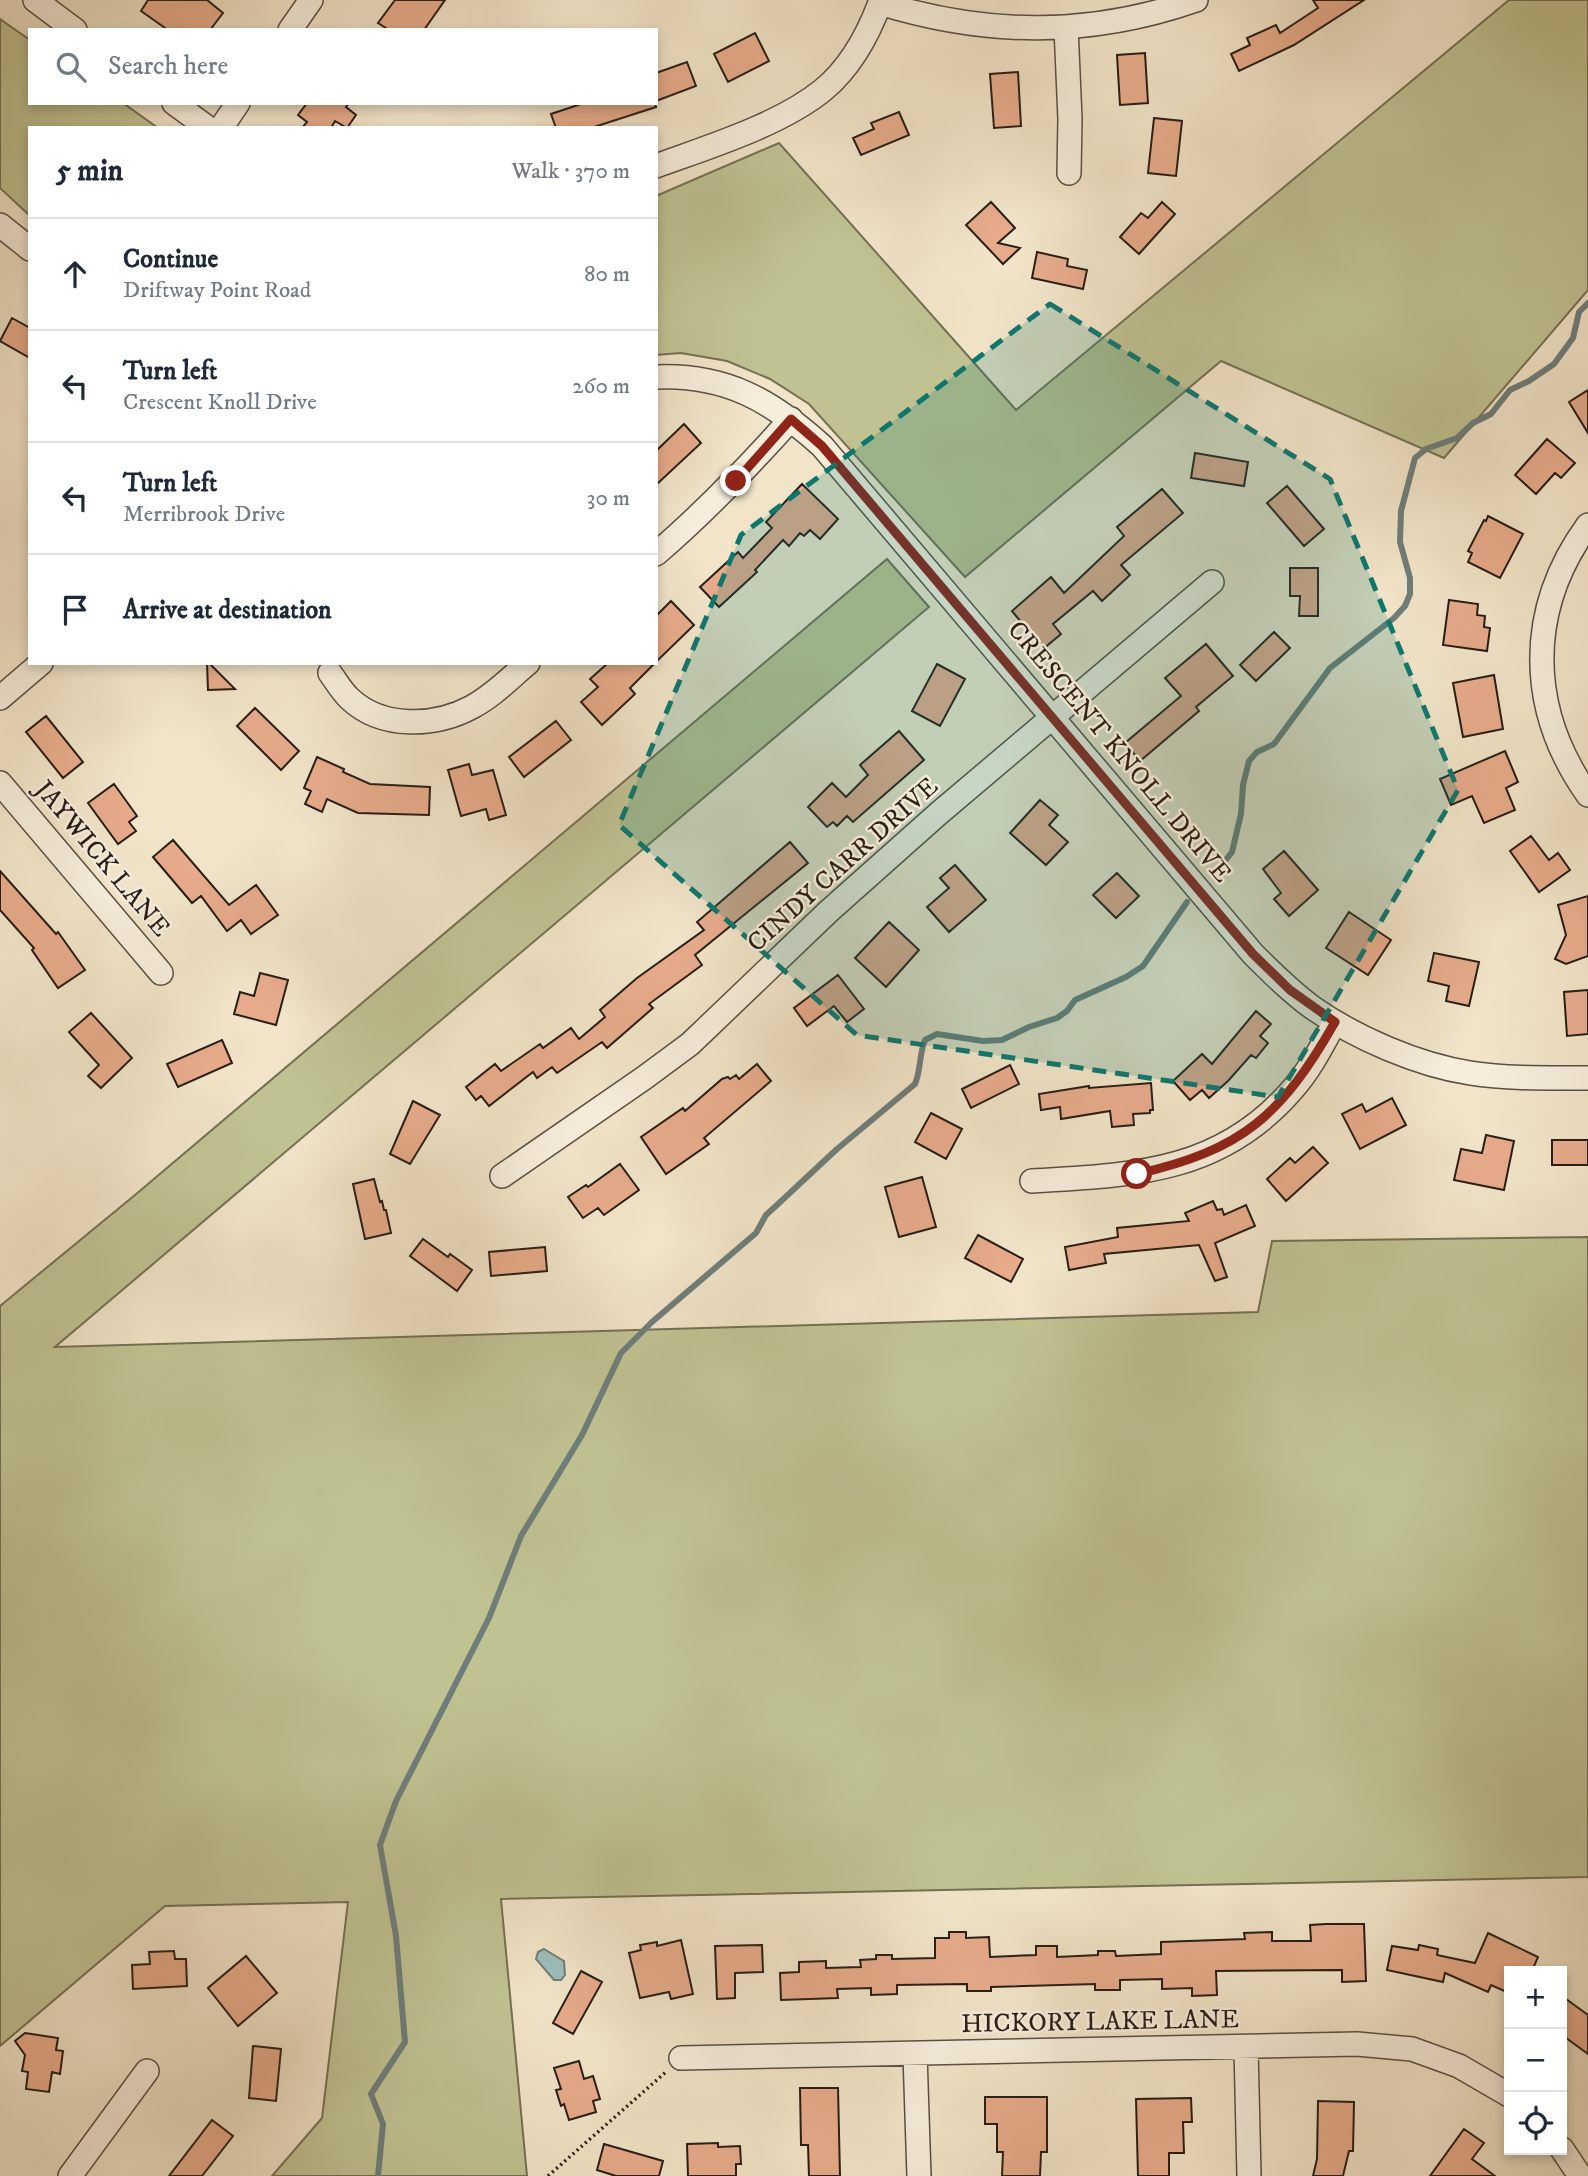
<!DOCTYPE html>
<meta charset="utf-8">
<style>
:root{--surface:#fff;--page:#f2f2f3;--text:#1f2937;--muted:#747a83;--line:#e0e1e3}
body{margin:0;font-family:"IM FELL DW Pica",serif;background:var(--page);color:var(--text)}
.controls{position:absolute;right:21px;bottom:21px;display:grid;overflow:hidden;border-radius:0px;box-shadow:0 4px 10px #0003}
.controls button{width:63px;height:63px;display:grid;place-items:center;padding:0;border:0;border-bottom:2px solid var(--line);background:var(--surface);color:var(--text);font:35px sans-serif}
.stop{position:absolute;width:21px;height:21px;margin:-16px;border:5px solid #8f2418;border-radius:50%;background:#fff}
.stop.end{background:#8f2418;border-color:#fff;box-shadow:0 2px 7px #0008}
.list{margin:0;padding:0;list-style:none}
h2{display:flex;justify-content:space-between;align-items:center;height:91px;margin:0;padding:0 28px;font-size:30px}
h2 small{font-size:23px;font-weight:400;color:var(--muted)}
.list li{display:grid;grid-template-columns:46px 1fr auto;gap:21px;align-items:center;box-sizing:border-box;height:112px;padding:0 28px;border-top:2px solid var(--line)}
.list b{display:block;font-size:26px;white-space:nowrap}
.list p{margin:0;font-size:23px;white-space:nowrap;color:var(--muted)}
.list em{font-size:23px;font-style:normal;color:var(--muted)}
.icon{flex:none;width:38px;height:38px;fill:none;stroke:currentColor;stroke-width:2;stroke-linecap:round;stroke-linejoin:round}
.map{position:relative;flex:none;width:1588px;height:2176px;overflow:hidden}
.search{position:absolute;background:var(--surface);box-shadow:0 4px 10px #0003;left:28px;top:28px;width:630px;height:77px;display:flex;align-items:center;gap:18px;box-sizing:border-box;padding:0 24px;border-radius:0px;color:var(--muted);font-size:26px}
.panel{position:absolute;background:var(--surface);box-shadow:0 4px 10px #0003;left:28px;top:126px;width:630px;height:539px;border-radius:0px}
.map>svg:first-child{display:block}
</style>
<div class="map">
<svg width="1588" height="2176" viewBox="0 0 1588 2176">
<rect width="100%" height="100%" fill="#f1e4c8"/>
<filter id="stains"><feTurbulence type="fractalNoise" baseFrequency=".00286" numOctaves="4"/><feColorMatrix values="0 0 0 0 .2 0 0 0 0 .09 0 0 0 0 .02 0 0 0 .5 -.17"/></filter>
<radialGradient id="worn" r=".72"><stop offset=".6" stop-color="#630" stop-opacity="0"/><stop offset="1" stop-color="#630" stop-opacity=".3"/></radialGradient>
<!-- green -->
<path fill="#c0c292" stroke="#747054" stroke-width="2" d="M1509,0H1588V290L1444,458L1221,361L965,577L809,404L770,379L727,361L681,353L656,355V196L779,143L1016,410Z
M0,19L30,40V103H123L158,128H30V216L0,188Z
M887,559L929,607L55,1347L1258,1312L1272,1241L1588,1237V1877L501,1899L527,2176H272L322,2118L348,1902L165,1906L0,2046V1306L135,1195Z"/>
<!-- water -->
<path fill="#9cbebc" stroke="#6e7e7a" stroke-width="2" d="M544,1949L564,1961L565,1975L561,1980H554L536,1959L538,1952Z"/>
<g fill="none" stroke-linecap="round" stroke-linejoin="round">
<!-- stream -->
<path stroke="#6e7e7a" stroke-width="6" d="M1218,870L1232,852L1241,814L1243,785L1249,761L1257,752L1274,744L1330,668L1394,618L1405,606L1410,594V578L1400,542L1401,511L1415,458L1426,449L1457,438L1473,423L1491,414L1510,390L1529,381L1554,364L1573,338L1579,312L1588,303
M378,2176L383,2124L371,2094L405,2042L396,1936L380,1845L396,1801L489,1618L521,1536L582,1435L621,1353L652,1322L756,1233L766,1215L778,1204L837,1149L915,1084C921,1070 919,1055 925,1040L937,1034L983,1041L1002,1040L1029,1027L1057,1018L1067,1011L1075,1000L1126,977L1143,966L1187,902"/>
</g>
<!-- building -->
<path fill="#e7ab8b" stroke="#281e16" stroke-width="2" d="M148,0H207L223,13L210,30H168L141,11Z
M395,0H445L424,30H389L378,23Z
M1313,0H1364L1294,45L1239,71L1231,54L1250,45L1247,38L1276,25L1280,33L1318,8Z
M755,33L769,61L728,82L714,54Z
M1145,53L1148,103L1120,105L1117,55Z
M687,62L696,86L656,101V73Z
M1018,72L1021,126L994,128L990,74Z
M307,103H349L346,107L356,115L347,128L335,121L331,128H302L307,122L298,115Z
M584,103H655L656,107L591,128H556L551,114Z
M899,112L909,135L861,155L853,138L874,129L871,123Z
M1154,118L1182,121L1176,176L1148,173Z
M991,202L1015,228L998,243L1020,248L1003,264L966,225Z
M1162,202L1175,214L1139,254L1120,237L1141,213L1148,218Z
M1037,252L1068,259L1067,266L1087,270L1083,289L1032,278Z
M12,318L30,328V358L0,341Z
M1588,390V433L1569,402Z
M684,424L701,443L656,485V451Z
M1547,439L1575,463L1561,478L1555,473L1536,494L1515,475Z
M1195,453L1248,462L1244,486L1191,478Z
M802,484L838,519L820,539L810,530L804,536L800,533L789,546L783,540L755,570L757,572L719,607L700,587L738,552L743,558L772,528L766,522Z
M1287,486L1324,529L1304,546L1267,503Z
M1162,489L1183,513L1121,565L1130,575L1102,601L1093,591L1053,624L1061,634L1043,649L1012,611L1051,577L1064,593L1124,536L1117,527Z
M1488,516L1523,534L1500,578L1468,562L1472,553L1468,551L1484,520L1486,521Z
M1290,568H1318V616H1299L1300,596H1290Z
M1449,600L1478,604L1477,615L1485,616L1484,627L1490,628L1487,651L1443,645Z
M671,601L694,625L656,662V616Z
M1274,632L1290,648L1256,681L1240,665Z
M1206,644L1233,676L1196,707L1199,711L1140,761L1125,743L1181,696L1165,678Z
M207,663H209L235,689L208,690Z
M608,663H655L630,688L635,694L602,725L581,702L598,687L590,679Z
M937,664L965,679L940,726L912,711Z
M1494,675L1503,729L1463,737L1453,683Z
M255,708L299,751L281,770L237,726Z
M46,716L83,762L63,778L26,732Z
M556,721L571,740L524,777L509,757Z
M899,731L924,760L853,822L847,816L837,826L833,822L827,827L808,807L832,783L846,797L868,775L860,765Z
M1505,751L1518,782L1506,788L1515,810L1484,823L1472,796L1451,805L1440,779Z
M317,757L344,769L343,772L370,784L430,787L429,815L358,813L327,799L322,812L305,804L311,791L304,788Z
M469,764L472,775L493,770L506,815L489,820L486,809L461,816L448,770Z
M114,784L137,816L129,822L136,831L118,844L88,803Z
M1040,800L1058,815L1049,825L1068,842L1046,865L1010,833Z
M1531,836L1549,860L1558,853L1570,870L1539,892L1510,851Z
M173,840L229,905L256,885L278,915L251,934L241,920L227,931L201,896L192,903L153,857Z
M790,842L808,863L695,955L702,965L649,1004L653,1008L607,1048L602,1042L557,1073L552,1067L537,1078L533,1072L489,1106L481,1096L476,1100L466,1087L495,1064L501,1071L540,1044L543,1048L571,1028L579,1039L605,1017L600,1010L637,978L704,930L697,922Z
M1284,851L1318,890L1289,916L1274,899L1281,893L1263,869Z
M955,865L986,900L949,932L927,907L949,888L940,878Z
M0,871L56,934L58,932L85,970L58,988L32,950L34,948L0,910Z
M1117,873L1139,896L1116,918L1093,895Z
M1588,896V956L1566,964L1555,959L1566,935L1558,905Z
M1349,912L1391,940L1368,975L1326,948Z
M889,922L919,950L886,987L855,958Z
M1434,953L1479,962L1469,1006L1446,1001L1449,986L1428,981Z
M260,973L288,980L276,1025L234,1014L240,992L254,996Z
M838,975L864,1009L847,1022L834,1006L807,1026L794,1008Z
M1588,990V1034L1567,1036L1564,992Z
M1256,1011L1271,1024L1260,1036L1268,1043L1256,1058L1251,1055L1228,1081L1209,1098L1202,1090L1190,1100L1173,1081L1202,1054L1212,1064Z
M91,1013L132,1058L101,1088L88,1076L99,1065L69,1032Z
M222,1040L232,1063L178,1087L167,1064Z
M757,1064L771,1081L704,1138L709,1144L666,1174L641,1137L683,1108L685,1111L722,1079L728,1077L730,1079L736,1075L739,1079Z
M1010,1065L1019,1084L971,1108L962,1089Z
M1151,1083L1153,1110H1150V1113L1133,1114L1134,1125L1112,1127L1110,1111L1061,1119L1060,1107L1041,1110L1039,1094L1089,1086V1088Z
M1392,1098L1406,1125L1360,1149L1342,1114L1362,1104L1366,1112Z
M413,1101L440,1115L410,1164L390,1154Z
M931,1113L962,1129L946,1159L915,1142Z
M1486,1135L1514,1141L1504,1190L1454,1180L1461,1149L1482,1153Z
M1552,1140H1588V1165H1552Z
M1313,1147L1328,1163L1286,1201L1267,1179L1290,1158L1295,1163Z
M620,1164L639,1190L604,1215L598,1208L583,1218L568,1197L586,1185L588,1187Z
M922,1177L936,1227L899,1237L885,1187Z
M374,1179L380,1202L382,1201L384,1210H386L391,1233L365,1239L353,1184Z
M1213,1201L1217,1210L1222,1209L1224,1215L1246,1205L1255,1226L1215,1243L1227,1277L1215,1281L1199,1245L1104,1254L1106,1263L1069,1270L1065,1247L1118,1237L1117,1228L1189,1221L1185,1213Z
M978,1235L1023,1259L1011,1282L965,1258Z
M423,1239L448,1257L450,1254L472,1270L457,1291L410,1256Z
M545,1247L547,1271L491,1276L489,1252Z
M1326,1924H1364L1366,1981L1342,1982V1970L1216,1971L1217,1995L1192,1996V1988L1162,1989V1979L1120,1980V1990H1095V1984L991,1987V1991H967V1984L897,1985V1994L871,1995V1988L837,1989L838,1998L781,2000L780,1973L799,1972V1962L826,1961V1968L861,1967L860,1960L876,1959V1955H892V1959L935,1958V1938H949V1932H966V1938L989,1937L990,1957L1036,1955V1946H1057V1957L1098,1955V1951H1115L1116,1956L1161,1954V1942L1245,1939L1244,1933L1272,1932V1941H1311L1310,1925Z
M1488,1933L1538,1957L1532,1971H1509V1993L1491,1985L1488,1992L1445,1973L1443,1982L1387,1970L1392,1946L1418,1950L1419,1945L1438,1949L1437,1955L1475,1963Z
M681,1940L693,1994L671,1999L669,1992L640,1998L629,1953L641,1950L640,1945L657,1942V1946Z
M762,1945L763,1972L735,1973V1998L717,1999L715,1946Z
M174,1951L175,1959H186L187,1986L133,1989L132,1965L150,1964L149,1952Z
M246,1956L277,1993L238,2026L208,1988Z
M581,1971L602,1982L573,2034L553,2023Z
M1562,1996L1588,2015V2054L1562,2035Z
M25,2033L58,2038L56,2050L63,2051L60,2074L52,2072L49,2092L26,2089L28,2072L22,2071L25,2055L15,2041Z
M253,2046L281,2049L276,2101L249,2098Z
M579,2061L584,2079L593,2076L600,2099L593,2101L596,2112L569,2120L564,2104L561,2106L556,2090L561,2089L554,2068Z
M800,2088H838L840,2176H809L808,2145H801Z
M985,2097H1047V2152H1041L1040,2176H1002L1003,2152H997V2124H985Z
M1191,2098L1192,2122H1183L1184,2153H1169V2176H1138L1136,2099Z
M1318,2101L1354,2102L1353,2151H1349L1343,2176H1313L1317,2159Z
M212,2120L233,2136L202,2176H169Z
M1464,2129L1484,2143L1472,2159L1495,2176H1430Z
M718,2143V2147L740,2146L741,2164H736V2176H688L687,2144Z
M604,2144L663,2161L659,2176H616L597,2170Z"/>
<g fill="none" stroke-linecap="round" stroke-linejoin="round">
<!-- minor casing -->
<g stroke="#5a5042" stroke-width="26">
<path id="minor" d="M35,0L75,30
M880,3C987,36 1090,37 1196,0
M1066,27L1070,119L1069,173
M290,30L311,0
M174,103L208,128
M221,128L238,103
M656,166C708,147 780,125 823,90C851,67 869,33 881,0
M0,225L30,249
M656,377C726,374 772,401 822,446L1253,954C1272,973 1291,992 1313,1008C1356,1038 1418,1065 1470,1073C1509,1079 1549,1078 1588,1078
M1588,525C1526,610 1527,709 1588,795
M656,554C705,512 748,467 791,419
M330,673C336,681 342,692 350,699C382,729 435,727 472,707C493,696 510,678 528,663
M0,698L41,663
M0,783L161,973
M502,1176L644,1078L690,1044L829,911L938,814L1212,582
M1032,1181C1134,1175 1220,1173 1292,1090C1310,1070 1322,1046 1335,1022
M1246,2047L1249,2176
M915,2054L919,2176
M681,2058L1357,2044L1412,2049L1459,2066L1509,2095
M1562,2149L1580,2176
M70,2176L147,2071"/>
</g>
<!-- path -->
<path stroke="#281e16" stroke-width="3.5" stroke-dasharray="2 3.5" stroke-linecap="butt" d="M548,2176L667,2071"/>
<!-- minor -->
<use href="#minor" stroke="#f6eddb" stroke-width="23"/>
</g>
<g fill="none" stroke-linecap="round" stroke-linejoin="round">
<!-- route -->
<path stroke="#8f2418" stroke-width="9" d="M736,481L791,419L822,446L1253,954L1290,990L1335,1022C1282,1115 1243,1150 1137,1174"/>
</g>
<!-- marked area -->
<path fill="#0f766e" fill-opacity="0.2" stroke="#0f766e" stroke-width="5" stroke-dasharray="14 9" stroke-linejoin="round" d="M1050,304L1330,479L1458,790L1278,1097L857,1035L619,825L741,535Z"/>
<g text-anchor="middle" dominant-baseline="central" stroke-width="5" stroke-linejoin="round" paint-order="stroke">
<!-- street labels -->
<g font-size="26" fill="#281e16" stroke="#f6eddb">
<text transform="translate(1119 752) rotate(50)">CRESCENT KNOLL DRIVE</text>
<text transform="translate(102 859) rotate(50)">JAYWICK LANE</text>
<text transform="translate(843 865) rotate(-42)">CINDY CARR DRIVE</text>
<text transform="translate(1100 2022) rotate(-1)">HICKORY LAKE LANE</text>
</g>
</g>
<rect width="100%" height="100%" filter="url(#stains)"/>
<rect width="100%" height="100%" fill="url(#worn)"/>
</svg>
<div class="controls">
<button>+</button>
<button>−</button>
<button><svg class="icon" aria-label="locate" viewBox="0 0 24 24"><circle cx="12" cy="12" r="6"/><path d="M12 2v4M12 18v4M2 12h4M18 12h4"/></svg></button>
</div>
<div class="stop" style="left:1137px;top:1174px"></div>
<div class="stop end" style="left:736px;top:481px"></div>
<div class="search"><svg class="icon" aria-label="search" viewBox="0 0 24 24"><circle cx="10" cy="10" r="6"/><path d="M15 15l6 6"/></svg>Search here</div>
<section class="panel">
<h2>5 min<small>Walk · 370 m</small></h2>
<ul class="list">
<li><svg class="icon" aria-label="ahead" viewBox="0 0 24 24"><path d="M12 20V5M6 11l6-6 6 6"/></svg><div><b>Continue</b><p>Driftway Point Road</p></div><em>80 m</em></li>
<li><svg class="icon" aria-label="left" viewBox="0 0 24 24"><path d="M17 20v-9H6M10 6l-5 5 5 5"/></svg><div><b>Turn left</b><p>Crescent Knoll Drive</p></div><em>260 m</em></li>
<li><svg class="icon" aria-label="left" viewBox="0 0 24 24"><path d="M17 20v-9H6M10 6l-5 5 5 5"/></svg><div><b>Turn left</b><p>Merribrook Drive</p></div><em>30 m</em></li>
<li><svg class="icon" aria-label="arrive" viewBox="0 0 24 24"><path d="M6 21V4h12l-3 4 3 4H6"/></svg><div><b>Arrive at destination</b></div></li>
</ul>
</section>
</div>
